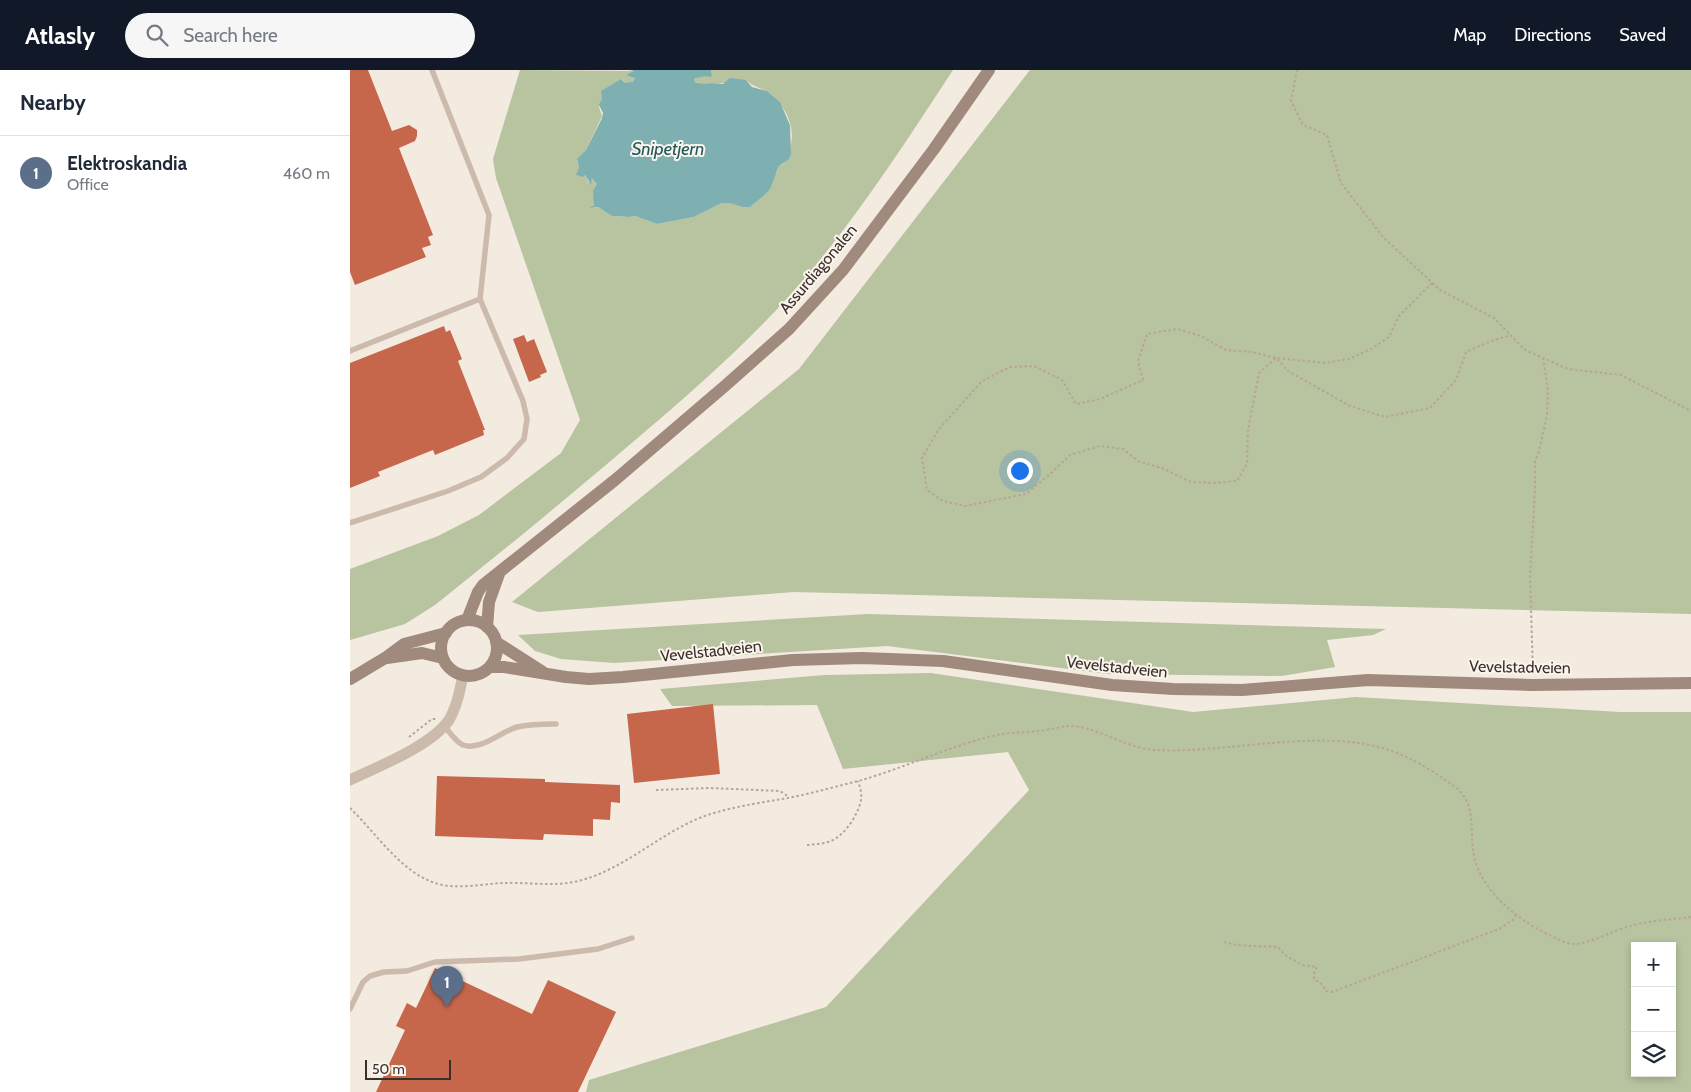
<!DOCTYPE html>
<meta charset="utf-8">
<style>
:root{--surface:#fff;--page:#f6f6f7;--text:#1f2937;--muted:#747a83;--line:#e0e1e3;--accent:#111827}
body{margin:0;font-family:Cabin,sans-serif;background:var(--page);color:var(--text)}
.controls{position:absolute;right:15px;bottom:15px;display:grid;overflow:hidden;border-radius:0px;box-shadow:0 2px 8px #0003}
.controls button{width:45px;height:45px;display:grid;place-items:center;padding:0;border:0;border-bottom:1px solid var(--line);background:var(--surface);color:var(--text);font:25px sans-serif}
.scale{position:absolute;left:15px;bottom:12px;width:86px;box-sizing:border-box;padding-left:5px;border:2px solid #3a2f2b;border-top:0;font-size:14px;line-height:18px;white-space:nowrap;color:#3a2f2b;-webkit-text-stroke:4px #fbf4ed;paint-order:stroke}
.you{position:absolute;left:669px;top:400px;width:18px;height:18px;margin:-12px;border:4px solid #fff;border-radius:50%;background:#1a73e8;box-shadow:0 0 0 8px #1a73e833}
.badge{display:grid;place-items:center;width:32px;height:32px;border-radius:50%;background:var(--accent);color:#fff;font-size:16px;font-weight:700}
.pin{position:absolute;translate:-50% -41px;filter:drop-shadow(0 1px 2px #0008)}
.pin::after{content:'';position:absolute;top:26px;width:18px;height:15px;background:inherit;clip-path:polygon(0 0,100% 0,50% 100%)}
.list{margin:0;padding:0;list-style:none}
h2{display:flex;justify-content:space-between;align-items:center;height:65px;margin:0;padding:0 20px;font-size:21px}
h2 small{font-size:16px;font-weight:400;color:var(--muted)}
.list li{display:grid;grid-template-columns:32px 1fr auto;gap:15px;align-items:center;box-sizing:border-box;height:75px;padding:0 20px;border-top:1px solid var(--line)}
.list b{display:block;font-size:19px;white-space:nowrap}
.list p{margin:0;font-size:16px;white-space:nowrap;color:var(--muted)}
.list em{font-size:16px;font-style:normal;color:var(--muted)}
.icon{flex:none;width:28px;height:28px;fill:none;stroke:currentColor;stroke-width:2;stroke-linecap:round;stroke-linejoin:round}
.map{position:relative;flex:none;width:1341px;height:1022px;overflow:hidden}
header{display:flex;align-items:center;gap:30px;box-sizing:border-box;height:70px;padding:0 25px;background:var(--accent);color:#fff}
header strong{font-size:24px}
nav{display:flex;gap:28px;margin-inline-start:auto;font-size:18px}
.search{width:350px;height:45px;background:var(--page);display:flex;align-items:center;gap:12px;box-sizing:border-box;padding:0 18px;border-radius:28px;color:var(--muted);font-size:19px}
main{display:flex}
aside{flex:1;background:var(--surface)}
.map>svg:first-child{display:block}
</style>
<header>
<strong>Atlasly</strong>
<div class="search"><svg class="icon" aria-label="search" viewBox="0 0 24 24"><circle cx="10" cy="10" r="6"/><path d="M15 15l6 6"/></svg>Search here</div>
<nav><a>Map</a><a>Directions</a><a>Saved</a></nav>
</header>
<main>
<aside>
<h2>Nearby<small></small></h2>
<ul class="list">
<li><span class="badge" style="background:#5c6f8a">1</span><div><b>Elektroskandia</b><p>Office</p></div><em>460 m</em></li>
</ul>
</aside>
<div class="map">
<svg width="1341" height="1022" viewBox="0 0 1341 1022">
<rect width="100%" height="100%" fill="#f3eae0"/>
<!-- green -->
<path fill="#b8c3a0" fill-rule="evenodd" d="M170,0L284,1L277,4L285,8L283,13H275L272,9L255,19L249,37L252,46L236,80L227,91L229,95L228,106L235,105L239,113L241,112L242,108L245,109L247,115L243,120L245,128L243,138L248,137L262,146L276,147L285,146L307,154L344,147L372,133H379L392,137H400L410,129L427,102L429,96L434,93C436,87 440,80 441,74C445,55 434,34 419,23C411,17 404,18 396,10C383,12 356,16 345,12L344,9C347,7 358,5 362,4L361,0H603C558,69 513,138 461,201C414,257 359,307 304,354C232,416 159,476 85,535L55,554L0,570V499L88,466L129,445L211,383L230,350L146,108L143,89Z
M680,0H1341V544L444,522L188,542L162,532L449,299Z
M518,544L1036,559L1023,565L977,570L985,597L932,606L758,604L537,576L264,593L211,589L185,581L168,565Z
M581,603L843,642L1006,627L1270,642H1341V1022H236L239,1010L476,937L679,720L658,682L493,699L467,635L322,636L310,619L475,605ZM1285,876H1322V1003H1285Z"/>
<!-- water -->
<path fill="#7fb0b1" d="M279,0H361L362,5L360,7L354,6C351,8 347,7 344,9L345,12C353,15 363,12 373,14L380,8L396,10L402,17L417,21L430,32L440,55L441,84L439,89L429,96L420,119L410,129L400,137H392L379,133H372L344,147L307,154L285,146L279,147L262,146L248,137L240,138L244,135L243,120L247,114L242,108L241,115L235,105L233,107L226,105L229,97L227,89L236,80L252,48L253,43L249,35L252,28L251,21L271,9L275,13L283,12L285,8L278,6L277,4L284,1Z"/>
<!-- building -->
<path fill="#c6674c" d="M0,0H18L42,61L59,55L67,60V66L65,71L49,78L83,165L78,167L81,175L72,178L76,187L5,215L0,202Z
M94,256L96,262L100,260L112,289L108,291L135,360H133L134,365L85,385L83,380L28,402L30,406L0,418V293Z
M174,265L177,272L184,269L197,302L190,305L191,307L179,312L163,269Z
M363,634L370,704L284,713L277,644Z
M87,706L195,709V712L270,715V733L261,732L260,750L243,749V766L194,764L193,770L85,766Z
M85,898L182,944L198,910L266,942L228,1022H26L55,960L46,956L57,933L66,938Z"/>
<g fill="none" stroke-linecap="round" stroke-linejoin="round">
<!-- path -->
<path stroke="#b8a496" stroke-width="2" stroke-dasharray="2.5 2.5" stroke-linecap="butt" d="M947,0L941,31L953,55L977,65L991,113L1033,167L1090,220L1144,248L1175,280L1218,299L1271,305L1341,341
M1082,213L1049,246L1039,267L1021,279L999,289L974,293L926,288L909,303L898,360L897,394L887,411L865,413L841,412L814,399L788,391L773,379L750,376L720,385L699,405L676,424L615,436L593,431L577,420L572,388L589,359L632,311L660,297L684,296L712,310L726,334L750,329L793,310L788,291L797,264L827,259L851,266L876,280L902,282L926,288L938,301L1000,336L1035,347L1080,338L1106,310L1116,282L1141,271L1161,265
M1183,603L1180,507L1185,420V392L1189,381L1197,345L1198,320L1193,288
M59,667L82,649H86
M306,720L360,718L430,721L439,727
M0,738C25,762 51,802 85,813C106,820 131,814 153,813C177,812 204,817 228,811C276,800 317,756 364,743C388,736 414,732 438,728C463,723 488,716 512,710C556,697 598,677 642,666C659,662 677,663 695,660C702,659 710,657 717,656C742,654 775,678 804,680C878,684 969,657 1039,680C1059,686 1088,704 1105,717C1126,733 1120,756 1123,780C1128,818 1163,846 1195,863C1204,867 1213,873 1223,874C1240,874 1264,860 1281,856C1300,850 1321,850 1341,847
M457,775C465,774 474,774 481,771C495,765 508,745 511,730C512,723 510,717 508,711
M874,872C891,877 910,876 928,877L935,885L952,895L967,897L964,903V909L973,915L976,921L982,922L1149,859L1163,850L1167,844"/>
<!-- lane -->
<path stroke="#ccbaac" stroke-width="5.5" d="M0,281L130,229
M0,453L98,421L131,407L157,388L174,369L177,349L173,331L130,229L139,145L82,0
M94,656C99,661 106,672 113,675C131,681 150,662 167,657C180,654 193,654 206,654
M0,939L13,912L20,906L34,902L57,901L85,892L169,889L248,879L282,868"/>
<!-- street -->
<path stroke="#ccbaac" stroke-width="11" d="M0,710C29,696 81,676 99,650C107,636 110,620 113,605"/>
<!-- secondary -->
<path stroke="#a0897d" stroke-width="12" d="M117,550L128,522L133,515L265,410L376,315L439,259L493,200L584,79L639,0
M91 578a28 28 0 1 1 56 0a28 28 0 1 1-56 0Z
M137,557L139,532L149,504
M146,572L193,602
M37,588L72,583L93,588
M140,597H154L216,607L239,609L273,607L443,590L512,588L593,591L762,615L823,619L892,620L1018,610L1182,615L1341,613
M0,609L35,588L54,574L96,563"/>
</g>
<g text-anchor="middle" dominant-baseline="central" stroke-width="4" stroke-linejoin="round" paint-order="stroke">
<!-- street labels -->
<g font-size="16" fill="#3a2f2b" stroke="#fbf4ed">
<text transform="translate(468 199) rotate(-50)">Assurdiagonalen</text>
<text transform="translate(361 581) rotate(-6)">Vevelstadveien</text>
<text transform="translate(767 597) rotate(6)">Vevelstadveien</text>
<text transform="translate(1170 597) rotate(1)">Vevelstadveien</text>
</g>
<!-- water labels -->
<g font-size="18" font-style="italic" fill="#20595c" stroke="#fbf4ed">
<text x="318" y="79">Snipetjern</text>
</g>
</g>
</svg>
<div class="controls">
<button>+</button>
<button>−</button>
<button><svg class="icon" aria-label="layers" viewBox="0 0 24 24"><path d="M12 4l9 5-9 5-9-5zM3 14l9 5 9-5"/></svg></button>
</div>
<div class="scale">50 m</div>
<div class="you"></div>
<div class="pin badge" style="left:97px;top:937px;background:#5c6f8a">1</div>
</div>
</main>
